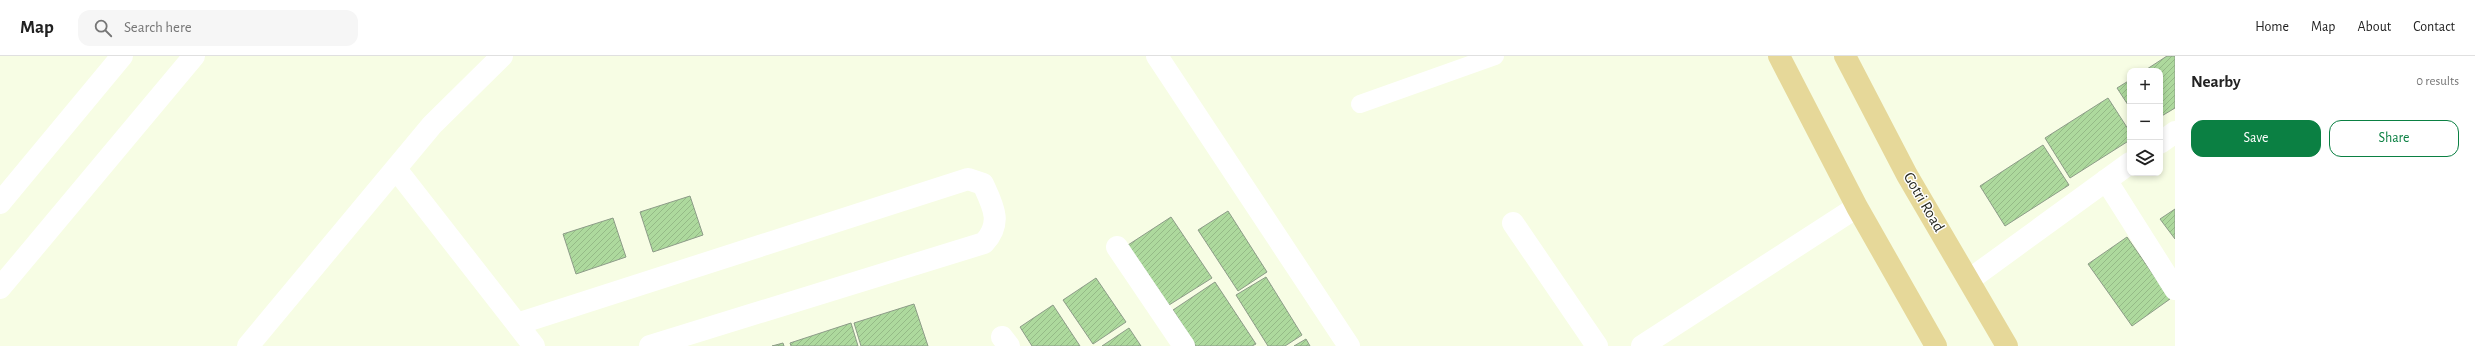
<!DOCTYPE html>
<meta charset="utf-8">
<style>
:root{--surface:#fff;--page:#f6f6f6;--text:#222;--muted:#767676;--line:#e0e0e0;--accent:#0b8043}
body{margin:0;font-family:"Alegreya Sans",sans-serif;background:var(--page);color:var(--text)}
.controls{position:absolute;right:12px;top:12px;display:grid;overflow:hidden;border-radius:8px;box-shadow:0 2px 6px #0003}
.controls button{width:36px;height:36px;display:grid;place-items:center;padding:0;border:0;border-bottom:1px solid var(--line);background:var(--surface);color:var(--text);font:20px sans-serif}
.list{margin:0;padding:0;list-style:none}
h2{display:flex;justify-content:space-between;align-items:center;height:52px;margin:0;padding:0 16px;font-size:17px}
h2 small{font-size:13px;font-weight:400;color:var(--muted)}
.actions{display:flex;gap:8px;padding:12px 16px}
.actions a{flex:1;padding:9px 0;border:1px solid var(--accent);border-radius:12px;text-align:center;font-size:14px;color:var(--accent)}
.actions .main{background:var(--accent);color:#fff}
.icon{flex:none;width:22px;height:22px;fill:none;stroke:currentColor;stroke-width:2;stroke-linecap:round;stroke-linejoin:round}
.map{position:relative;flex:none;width:2175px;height:290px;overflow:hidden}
header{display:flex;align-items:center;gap:24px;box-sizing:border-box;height:56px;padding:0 20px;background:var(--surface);border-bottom:1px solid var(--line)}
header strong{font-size:19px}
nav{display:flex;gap:22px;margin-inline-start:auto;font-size:14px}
.search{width:280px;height:36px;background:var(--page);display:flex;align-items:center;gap:10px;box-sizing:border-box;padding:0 14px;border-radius:12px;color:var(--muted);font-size:15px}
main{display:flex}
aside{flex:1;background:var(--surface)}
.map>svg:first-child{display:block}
</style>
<header>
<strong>Map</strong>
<div class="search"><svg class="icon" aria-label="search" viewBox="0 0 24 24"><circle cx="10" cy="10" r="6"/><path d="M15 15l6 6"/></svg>Search here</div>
<nav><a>Home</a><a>Map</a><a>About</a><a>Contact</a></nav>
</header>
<main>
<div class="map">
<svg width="2175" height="290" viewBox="0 0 2175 290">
<defs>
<pattern id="building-hatch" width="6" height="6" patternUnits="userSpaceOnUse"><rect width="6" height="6" fill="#add99d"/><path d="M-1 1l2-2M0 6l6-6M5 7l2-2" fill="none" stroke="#95ba87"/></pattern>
</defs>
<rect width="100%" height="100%" fill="#f7fde4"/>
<!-- building -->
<path fill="url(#building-hatch)" stroke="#8d9c88" d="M2167,0H2175V52L2160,61V15H2144Z
M2130,24V52L2117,32Z
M2108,42L2130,76V84L2070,122L2045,82Z
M2043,89L2069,129L2005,170L1980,130Z
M690,140L703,179L653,196L640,156Z
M2175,153V183L2160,163Z
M1228,155L1267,216L1238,235L1198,174Z
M1171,161L1212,222L1169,249L1128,189Z
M613,162L626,201L576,218L563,178Z
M2127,181L2170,243L2132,270L2088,208Z
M1266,221L1302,279L1285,290H1268L1236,239Z
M1096,222L1126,266L1093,288L1063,244Z
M1215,226L1256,288L1252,290H1196L1173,254Z
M914,248L928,290H861L854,267Z
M1053,249L1080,290H1032L1020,271Z
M851,267L858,290H791L790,287Z
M1129,272L1141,290H1102Z
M1306,283L1310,290H1294Z
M783,287L784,290H772Z"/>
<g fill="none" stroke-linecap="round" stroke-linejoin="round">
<!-- lane -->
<path stroke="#fff" stroke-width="18" d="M1360,48L1495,0"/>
<!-- street -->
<path stroke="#fff" stroke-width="22" d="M1157,0L1349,290
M2160,87L2175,76
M396,113L534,290
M2106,124L2175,233
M1513,167L1597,290
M1117,191L1184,290
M1969,224L2130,107
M517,268L968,123L983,128C993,150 1003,167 984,187L650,290
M1002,281L1009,290
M248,290L432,69L502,0
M1642,290L1857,151"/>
<!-- secondary -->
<path stroke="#fff" stroke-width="22" d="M0,147L122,0
M0,232L194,0"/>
<!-- primary -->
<path stroke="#e6d899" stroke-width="22" d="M1779,0L1857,151L1936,290
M1845,0L1907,119L2007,290"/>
</g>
<g text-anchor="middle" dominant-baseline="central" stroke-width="3" stroke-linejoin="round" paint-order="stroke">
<!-- street labels -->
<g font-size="16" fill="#292b22" stroke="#fff">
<text transform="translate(1924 146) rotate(60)">Gotri Road</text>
</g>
</g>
</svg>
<div class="controls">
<button>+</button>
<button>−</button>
<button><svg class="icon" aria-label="layers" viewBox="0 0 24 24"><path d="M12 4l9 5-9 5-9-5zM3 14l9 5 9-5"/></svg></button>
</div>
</div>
<aside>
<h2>Nearby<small>0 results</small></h2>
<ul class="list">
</ul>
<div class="actions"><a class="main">Save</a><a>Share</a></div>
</aside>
</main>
